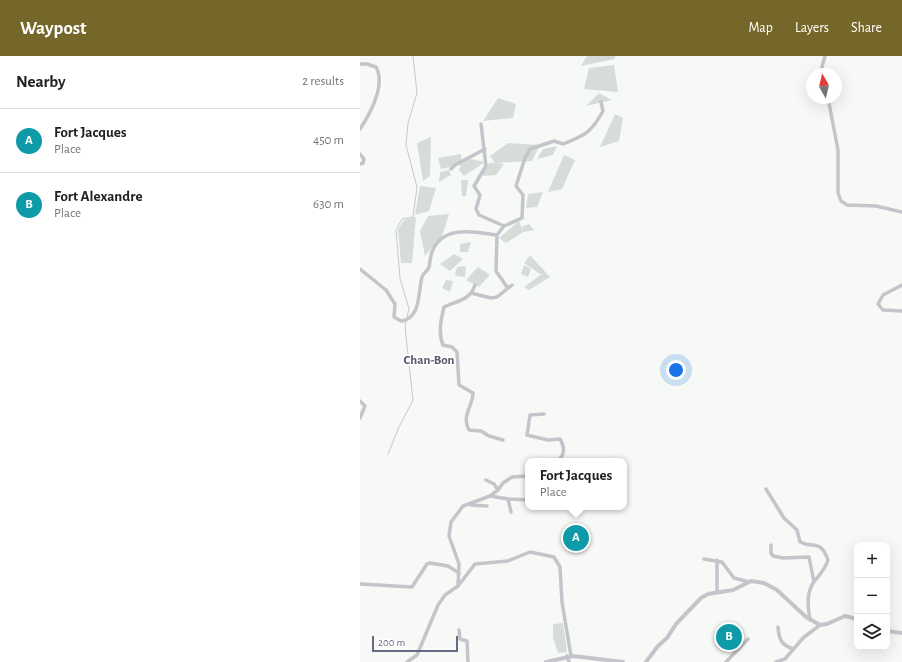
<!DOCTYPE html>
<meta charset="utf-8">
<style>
:root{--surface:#fff;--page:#f6f6f6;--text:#202124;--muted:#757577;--line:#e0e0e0;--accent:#75672a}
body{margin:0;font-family:"Alegreya Sans",sans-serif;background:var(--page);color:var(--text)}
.controls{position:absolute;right:12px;bottom:12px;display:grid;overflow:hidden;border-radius:8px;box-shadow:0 4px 16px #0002}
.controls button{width:36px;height:36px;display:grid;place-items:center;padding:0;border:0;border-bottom:1px solid var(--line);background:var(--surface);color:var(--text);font:20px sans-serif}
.compass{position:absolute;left:446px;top:12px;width:36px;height:36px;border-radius:50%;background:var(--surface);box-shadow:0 4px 16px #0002;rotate:352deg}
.scale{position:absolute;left:12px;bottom:10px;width:86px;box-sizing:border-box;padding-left:4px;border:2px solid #696986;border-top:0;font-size:11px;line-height:14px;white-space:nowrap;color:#696986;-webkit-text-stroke:3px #fff;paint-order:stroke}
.you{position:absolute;left:316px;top:314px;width:14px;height:14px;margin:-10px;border:3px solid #fff;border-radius:50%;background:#1a73e8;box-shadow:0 0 0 6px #1a73e833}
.badge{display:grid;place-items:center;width:26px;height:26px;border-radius:50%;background:var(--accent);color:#fff;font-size:13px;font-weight:700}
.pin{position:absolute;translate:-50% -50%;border:2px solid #fff;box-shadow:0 1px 4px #0006}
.popup{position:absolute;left:165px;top:402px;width:102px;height:52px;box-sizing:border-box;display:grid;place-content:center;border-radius:8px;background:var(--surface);filter:drop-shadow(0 1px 3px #0005);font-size:13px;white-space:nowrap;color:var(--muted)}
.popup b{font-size:15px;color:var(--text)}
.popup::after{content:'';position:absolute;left:50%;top:100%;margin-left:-8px;border:8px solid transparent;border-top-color:var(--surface)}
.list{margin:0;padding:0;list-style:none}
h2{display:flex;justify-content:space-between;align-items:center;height:52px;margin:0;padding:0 16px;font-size:17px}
h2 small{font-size:13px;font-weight:400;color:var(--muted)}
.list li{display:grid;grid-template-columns:26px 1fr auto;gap:12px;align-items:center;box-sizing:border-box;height:64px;padding:0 16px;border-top:1px solid var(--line)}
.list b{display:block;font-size:15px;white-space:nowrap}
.list p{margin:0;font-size:13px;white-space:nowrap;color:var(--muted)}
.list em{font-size:13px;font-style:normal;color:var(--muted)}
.icon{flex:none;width:22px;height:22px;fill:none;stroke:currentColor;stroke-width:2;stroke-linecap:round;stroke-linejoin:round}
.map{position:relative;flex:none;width:542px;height:606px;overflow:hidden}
header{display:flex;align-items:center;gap:24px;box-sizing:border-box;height:56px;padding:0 20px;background:var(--accent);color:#fff}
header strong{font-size:19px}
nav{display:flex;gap:22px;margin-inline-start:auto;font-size:14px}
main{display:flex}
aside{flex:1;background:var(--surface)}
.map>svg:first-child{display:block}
</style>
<header>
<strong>Waypost</strong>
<nav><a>Map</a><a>Layers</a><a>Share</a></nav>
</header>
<main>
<aside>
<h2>Nearby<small>2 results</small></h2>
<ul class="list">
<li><span class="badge" style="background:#0f9aa8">A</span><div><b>Fort Jacques</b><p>Place</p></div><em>450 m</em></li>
<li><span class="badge" style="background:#0f9aa8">B</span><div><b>Fort Alexandre</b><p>Place</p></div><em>630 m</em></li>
</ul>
</aside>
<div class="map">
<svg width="542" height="606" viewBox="0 0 542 606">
<rect width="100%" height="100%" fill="#f7f9f6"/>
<!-- green -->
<path fill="#d6ddd8" d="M227,0H255V3L221,10Z
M254,9L258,36L224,33L229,12Z
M239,37L252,44L226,50Z
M138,42L156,48L153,62L123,65Z
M255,58L263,62L259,85L240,91Z
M71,81L70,120L63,125L57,87Z
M148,87L180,89L172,105L137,107L144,108L136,119L122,120L129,107H135L130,100Z
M197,90L193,99L177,103L183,93Z
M101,98L102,108L105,102L125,106L104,120L99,114L101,109L81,113L78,102Z
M204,99L215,104L202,133L188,136Z
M89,114L91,119L79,126L80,116Z
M101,124H108L106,140H102Z
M60,130L76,132L69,155L55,159Z
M183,136L177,151L166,152L168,138Z
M89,158L82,180L65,200L60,175L68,160Z
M56,161L52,207H41L38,173L44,164Z
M159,165L163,175L162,171L169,168L174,174L163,176L146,187L139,182Z
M111,186L108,196H100V188Z
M94,198L103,203L90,215L80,208Z
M170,199L190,221L169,234L164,231L183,217L180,218L164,207Z
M164,209L171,213L168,221L161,218Z
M106,210L105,221L95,220L97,211Z
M118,211L130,219L119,231L106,224Z
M86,224L93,225L90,236L82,232Z
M203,567L207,596L198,597L193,582V568Z"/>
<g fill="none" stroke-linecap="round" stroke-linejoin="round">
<!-- stream -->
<path stroke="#c5c6d1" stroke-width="1" d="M47,261L49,253L40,222L36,174L42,163L53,161L57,131L46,89L48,67L57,37L53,0
M28,398L39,371L53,344L45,271L46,265"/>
<!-- minor -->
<path stroke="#c4c4cb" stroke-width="3.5" d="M0,8H7L16,11C26,29 10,58 0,73
M463,18L462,11L465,0
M468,42L478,94V137L481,145L487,149L516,150L542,156
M121,68L126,110L114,130L120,139L116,153L119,159L144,170
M0,98L4,103L3,107L0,108
M91,113L95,109L125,93
M137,179L144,170L162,162L163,139L156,130L165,102L170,93L194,85L203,88C225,79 231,77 243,55L241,46
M0,213L26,234L35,248L34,261L41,265C61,263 58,236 62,221C63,217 68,215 69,211C70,207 70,201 72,196C83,168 114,176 137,179L136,215L147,231
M115,229C111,244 96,245 84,251C81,263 78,277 83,289L92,291L97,296L99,329L113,337C113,350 101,360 109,374L121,375L129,380L143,384
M542,229L523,239L518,248L523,254L542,255
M111,237L131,242L137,241L152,229
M0,345L5,350L0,362
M184,358L170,359L167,379L188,384L200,383C205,391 205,400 197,405
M126,424L134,428L138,434
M406,433L424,462L437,474L440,486C453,493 460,482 468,504C465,514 459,519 453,527C446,539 448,551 450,564
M130,440L148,443L151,456
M148,443L168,444
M111,449L127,450
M411,489V497L413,500L423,502L449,501L454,526
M344,503L362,506L374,522L389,526
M0,528L52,531L67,508L70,507L88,510L99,517
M98,529L99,508L89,480L91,466L103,450L130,440L138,434L143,427L152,421L168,420
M357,536V504
M418,571C419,583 421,589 433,593
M99,574L100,583L107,585L108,606
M207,600L209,606
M47,606L57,599L78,549L85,539L98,530L115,508L148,505L170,496L194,501L200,511L202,546L211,600
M366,606L388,583
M416,606L425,603L443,582L460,569"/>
<!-- tertiary -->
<path stroke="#c4c4cb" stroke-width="4" d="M527,575L542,577
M186,606L213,600L263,606
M286,606L298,590L307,582L316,568L341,542L348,538L373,534L391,525L404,527L417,534L446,561L460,569L467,568L485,560L497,563"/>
</g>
<g text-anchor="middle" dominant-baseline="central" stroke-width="4" stroke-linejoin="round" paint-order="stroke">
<!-- quarter labels -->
<g font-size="13" font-weight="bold" fill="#57566c" stroke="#fff">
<text x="69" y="304">Chan-Bon</text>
</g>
</g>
</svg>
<div class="controls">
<button>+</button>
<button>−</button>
<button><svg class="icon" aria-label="layers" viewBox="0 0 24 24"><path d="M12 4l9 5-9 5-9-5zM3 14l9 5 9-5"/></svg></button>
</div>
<svg class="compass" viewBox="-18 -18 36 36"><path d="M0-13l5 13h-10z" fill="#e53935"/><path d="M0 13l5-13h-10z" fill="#757577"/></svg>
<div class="scale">200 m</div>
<div class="you"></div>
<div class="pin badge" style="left:216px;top:482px;background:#0f9aa8">A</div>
<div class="popup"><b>Fort Jacques</b>Place</div>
<div class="pin badge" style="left:369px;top:581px;background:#0f9aa8">B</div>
</div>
</main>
